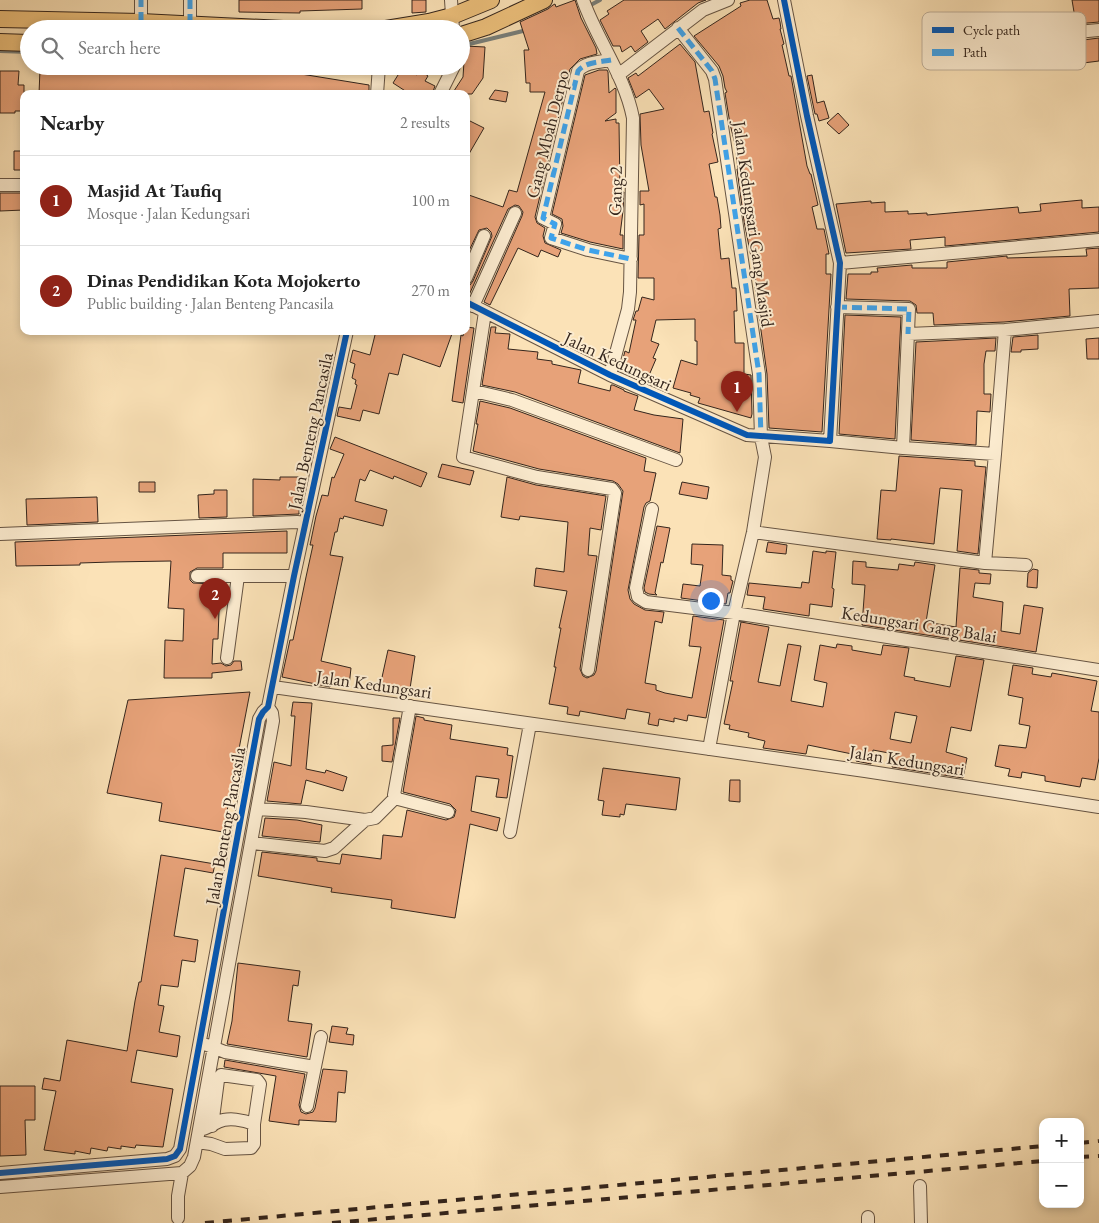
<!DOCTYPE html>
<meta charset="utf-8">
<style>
:root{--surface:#fff;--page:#f2f2f2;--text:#222;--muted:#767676;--line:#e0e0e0;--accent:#8f2418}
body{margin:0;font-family:"EB Garamond",serif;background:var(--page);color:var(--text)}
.controls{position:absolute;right:15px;bottom:15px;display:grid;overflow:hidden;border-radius:10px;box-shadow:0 2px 8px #0003}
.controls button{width:45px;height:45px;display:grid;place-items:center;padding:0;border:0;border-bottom:1px solid var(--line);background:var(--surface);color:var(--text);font:25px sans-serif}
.you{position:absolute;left:710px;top:600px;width:18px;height:18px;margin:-12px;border:4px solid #fff;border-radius:50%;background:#1a73e8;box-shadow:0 0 0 8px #1a73e833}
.badge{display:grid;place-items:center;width:32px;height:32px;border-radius:50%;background:var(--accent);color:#fff;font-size:16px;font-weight:700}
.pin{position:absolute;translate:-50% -41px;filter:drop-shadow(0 1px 2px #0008)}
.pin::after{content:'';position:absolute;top:26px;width:18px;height:15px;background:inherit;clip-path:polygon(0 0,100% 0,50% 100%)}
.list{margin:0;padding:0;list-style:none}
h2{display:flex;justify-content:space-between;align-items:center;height:65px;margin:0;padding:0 20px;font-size:21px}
h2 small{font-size:16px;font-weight:400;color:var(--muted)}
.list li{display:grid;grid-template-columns:32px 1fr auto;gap:15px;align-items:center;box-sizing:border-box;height:90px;padding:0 20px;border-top:1px solid var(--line)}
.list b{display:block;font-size:19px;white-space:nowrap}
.list p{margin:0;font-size:16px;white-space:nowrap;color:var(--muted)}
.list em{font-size:16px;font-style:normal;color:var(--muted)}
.icon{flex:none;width:28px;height:28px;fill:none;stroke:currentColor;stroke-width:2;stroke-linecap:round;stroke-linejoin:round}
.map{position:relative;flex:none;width:1099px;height:1223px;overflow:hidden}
.search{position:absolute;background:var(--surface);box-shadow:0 2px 8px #0003;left:20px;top:20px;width:450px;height:55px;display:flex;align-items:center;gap:12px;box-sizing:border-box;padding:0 18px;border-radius:28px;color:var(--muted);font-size:19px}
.panel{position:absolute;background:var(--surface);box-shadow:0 2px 8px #0003;left:20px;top:90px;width:450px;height:245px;border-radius:10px}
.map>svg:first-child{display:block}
</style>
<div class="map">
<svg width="1099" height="1223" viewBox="0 0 1099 1223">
<rect width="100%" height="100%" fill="#fbe2b7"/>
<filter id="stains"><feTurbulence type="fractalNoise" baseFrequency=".004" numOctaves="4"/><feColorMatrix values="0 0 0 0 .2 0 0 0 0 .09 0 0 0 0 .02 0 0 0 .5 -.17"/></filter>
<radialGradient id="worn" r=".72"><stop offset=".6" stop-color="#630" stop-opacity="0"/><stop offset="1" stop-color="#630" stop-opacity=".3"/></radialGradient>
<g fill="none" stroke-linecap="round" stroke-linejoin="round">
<!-- stream -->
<path stroke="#787f7b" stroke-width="4" d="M587,7L600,0
M461,46L527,30
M0,51L29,52"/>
</g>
<!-- building -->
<path fill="#e7a279" stroke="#34251c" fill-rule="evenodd" d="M239,0H362V9L300,11V13L239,12Z
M412,0H426V12L412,13Z
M575,0L581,18L596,48L597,54L580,59L570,69L535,217L537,223L545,228L543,236L545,243L561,250L558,257L541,250L538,257L518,248L490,305L484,302L522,216L523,212L519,206L515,205L508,209L469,295L466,294V286L470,285L473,281L492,236L491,232L487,228L479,230L466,257V194L503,207L509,190L517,192L545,92H530V83H526L524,50H529L520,22L548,9L553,5L555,4L556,7Z
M624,0H706L698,3L665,29L658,19L641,31L648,42L635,52L631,46L622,52L620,46H613L600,20L609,14L607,11Z
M750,0H767L773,19L779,18L780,22L781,29H780L784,44L782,45L789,76H791L807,166L810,174H811L818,205L812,207L817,229H824L829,254H826V274H831L822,432L769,428L767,374L755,287H757L744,221L737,169H738L736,152H737L730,124L725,93L727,92L725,88L723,76L719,66L694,36L741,6L740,3Z
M1072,0H1099V22L1076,24Z
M1099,38V61L1083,63V40Z
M680,44L695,62L704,112L709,111L713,133L712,134L718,162L709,164L715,197H717L720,215L721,228L718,229L721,259L729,258L732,288H736L737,311H734L735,343H744V374L751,375L752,414L751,418L698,403L700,398L690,395L691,393L673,388L681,360L697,365V341H695V319L656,320L651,341L659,344L653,358L656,359L647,380L637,375L638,372L621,366L625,351L629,353L636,320H633L636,311H638L642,297L654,300V278H638L639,235H644V204L640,205V191H649L641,145L640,114L664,109L649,89L636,98L628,78L636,73L638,76Z
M465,46L485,47L483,78L472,94H452L463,77Z
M66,66L131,69V67L230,66L229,71L257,72L258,66H270V69L369,85V94H39L40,69L66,70Z
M403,67L417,75L420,70L428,76L425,81L435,86L432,94H410L393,83Z
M599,70H607L608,72L609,93L615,88L616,89V113L605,121L616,119V123H619L620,192H624L623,211L620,235H623V249L590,242L561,233L563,226L562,219L552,214L585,75Z
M0,71H19L18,85H24V111H15V113H0Z
M812,75L817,103L824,101L829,118L819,121L817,114H815L807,76Z
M495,90L508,92L506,102L489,99Z
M838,113L849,125L839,134L827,123Z
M466,119L484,128L466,159Z
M14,151H24V170H14Z
M0,193H24V210L0,211Z
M1082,200V208L1099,207V232L945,246V237L910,240L911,249L846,253L836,204L871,201V203L885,202V212L908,211V214L927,213V215L1018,207L1019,213L1041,211L1040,204Z
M1099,248V288L1069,289L1070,316L1004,322L934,325L933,313H917L916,305L910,301L846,299L848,274H871V272H878L877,268L912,265V268H947V262L1007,256V258L1087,256L1086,249Z
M845,315L901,317L895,439L839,434Z
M466,327L474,328L463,403L452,401L461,335L463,336L464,331H466Z
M491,327H496L495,333L510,334L508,349L538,352L537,359L552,361V364L581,370L578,383L610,391L611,385H613L624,390V391L638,396L634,410L654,415L683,419L680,453L515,392L482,385Z
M376,331H453L440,367L403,354L398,375L389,373L379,414L363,410L360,421L337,416L339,407L351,409L357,385L355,384L356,380L352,378L355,364L350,362L353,350L370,355Z
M1038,335V349L1021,350V352H1011L1013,337Z
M996,338L995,351H986L984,364V394H991L990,412L977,411L976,445L911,440L916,342Z
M1099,338V359H1087L1086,339Z
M480,401L510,408L646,458L644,471L656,473L650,501L646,503L644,507L628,590L630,599L634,604L645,610L664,612L662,623L655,621L645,683L656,685V690L665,693L692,698L701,647L689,646L693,616L724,620L706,718L688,715L687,721L674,718V722L659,719L658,726L648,724L650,713L627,709L625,719L580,711L579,716L567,714L568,707L549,704L556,667H554L555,660L561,628H559L567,591L534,586L536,568L564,572L568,522L520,516L519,520L501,517L507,477L536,485L606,496L601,530L590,528L588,555L597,556L580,669L583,676L587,678L594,675L596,671L623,491L618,484L613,481L539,469L473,451L478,424H476Z
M335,437L427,473L421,487L394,476L393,479L370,470L365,481L360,479L355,501L387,510L383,526L344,516L343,519L340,518L337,532H335L330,555L343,557L321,661L351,668L349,686L330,684V687L282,677L290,640H293L306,577L313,545H310L316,516L322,495L328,496L332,477L334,478L344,454L330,449Z
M899,456L975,461V466L986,467L978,554L957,551L962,490L940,488L934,544L891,539V540L877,539L881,490L896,491Z
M442,464L474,471L470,485L438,477Z
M280,477H300L299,514L253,516V479L280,480Z
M139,482H155V492H139Z
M682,482L709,487L707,499L679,494Z
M214,490H227V517L199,518L198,495L214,494Z
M97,497L98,522L27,525L26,499Z
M657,526L670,528L663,563L661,562L655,593L657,595L649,594L645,592L644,588Z
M287,531V553H223V568H197L190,572V580L193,583L217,584L215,611H219L218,639H213L212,664L221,663L226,666L231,665L234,661H241L242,670L212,673V678H164L165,640L183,641L184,609L168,608L171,561L111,562L80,563V565L16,566L15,542Z
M768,542L787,545L786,554L766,552Z
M692,544L723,545L722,575L731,576V580L733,581L730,593H728L726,604L681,598L683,584L700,586L703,565L691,564Z
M813,551L826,553V551L836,552L832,588L834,589L832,607L810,604L809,616L763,609L765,597L747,595L749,583L801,588L802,582L809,583Z
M853,561L866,562V567L898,570L899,564L914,566L915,562L935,565L926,622L956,627L960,568L979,570V573L991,574L990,584L975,583L973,597L1003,602L1001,631L1020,634L1024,605L1043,608L1036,652L862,625L865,585L852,584Z
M1033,569L1038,570L1037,588L1027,587L1028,573Z
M741,622L769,627L758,682L780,686L788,644L801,646L791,701L823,707L827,683L814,680L820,645L836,648L837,644L852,646V650L881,655L883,645L909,648L904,676L915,678L914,680L950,687L956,656L984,660L971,731L951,727L946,752L967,758L963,778L892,767L894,754L873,750L871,764L856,761L857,755L808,745L806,754L763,748L765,741L748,737L749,733L729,729L730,725L724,724L733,681H730ZM895,712L917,716L911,743L890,739Z
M388,650L415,656L409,695L379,691Z
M1013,665L1033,668L1032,674L1051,677L1052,673L1097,681L1091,711L1099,712V758L1095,780L1082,778L1080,787L1045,781V776L1022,772L1021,778L1008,776L1010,769L995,766L999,745L1026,748L1030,726L1019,724L1023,698L1008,695Z
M250,692L223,832L159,821L162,803L107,793L128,700Z
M293,702L312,703L306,769L325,773L326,770L347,777L343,791L306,780L301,804L267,801L274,762L291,766L295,716H291Z
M416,716L424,718V720L452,725L450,739L508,748L507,755L513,756L507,798L496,797L499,779L476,776L471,811L500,818L497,831L470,824L455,918L391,908L392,900L331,892L332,888L258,876L262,852L317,858V861L340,864L342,854L381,859L383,835L402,837L407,810L446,820L454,817L456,810L450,804L403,792Z
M393,718H400L392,762L382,761V746L393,745Z
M603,768L680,778L676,810L626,804L624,815L620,814V817L602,815L604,801L598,800Z
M730,780H740V802L729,801Z
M265,818L297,820L322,825L320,842L262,836Z
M161,855L215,864L213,873L185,868L174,936L198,940L195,962L182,960L178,987L161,985L158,1005L164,1006L159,1032L180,1036L177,1057L137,1050L131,1082L173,1089L163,1147L136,1145L135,1148L121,1146V1149L108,1147L107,1151L91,1148L90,1154L75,1151V1154L44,1150L56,1091L42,1089L44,1078L60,1081L67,1040L127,1051L135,1001L139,982H141Z
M238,963L300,971L298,986L293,985L288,1021L312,1024L307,1057L227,1044L232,1021Z
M332,1026L348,1028L346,1034L354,1035L353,1045L329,1042Z
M225,1060L305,1074L299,1105L301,1112L306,1114L313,1112L315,1108L323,1069L347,1071L345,1093L338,1092L336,1122L299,1120V1125L269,1121L276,1076L224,1067Z
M0,1086H35V1120H25L26,1155L0,1156Z"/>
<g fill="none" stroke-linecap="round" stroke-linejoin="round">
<!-- minor casing -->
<g stroke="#665443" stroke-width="14">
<path id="minor" d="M451,0L453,29
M583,0C597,40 625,76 633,118L630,292L628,309L610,375
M141,22V0
M190,24V0
M678,28L712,71L715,79L759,374L761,437L765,457L753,532L734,613L709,749
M1077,32L1099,30
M611,60C600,62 585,62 578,71L543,218L555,224L551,238L588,250L631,259
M618,75L703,10L728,0
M377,94L379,66
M440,94L454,66
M0,185H24
M840,263L1099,240
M466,278L484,236
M466,302L610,375L747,435L830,441L840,263L807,116L784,0
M473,306L515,213
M837,307L909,309L903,448
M485,312L463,457L537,477L612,489L615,493L588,670
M908,334L1005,330L1099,321
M474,391L512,400L676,460
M830,441L903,448L995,454L1005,330
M652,509L636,588L638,597L646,602L734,613L1099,670
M753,532L985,563L1026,565
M0,534L297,522L305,523
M985,563L995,454
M197,576H238L227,658
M238,576H294
M273,687L865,771L1099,807
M410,706L394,795L398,799L448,812
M257,809L306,812L365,820L375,818L396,797
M510,832L530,724
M251,843L325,851L334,848L365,820
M207,1045L225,1052L315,1067
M307,1106L321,1037
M212,1126L218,1080L221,1075L257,1080L260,1084L254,1124
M197,1142L211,1144L225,1149L251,1148L254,1144V1124C244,1120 228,1117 218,1122C211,1125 206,1129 199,1130
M0,1173L167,1159L175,1156L180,1149L259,719L263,712L268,707L294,576L347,331
M920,1186L921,1223
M0,1187L182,1173L190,1166L194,1157L273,721L272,713L268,707
M868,1217V1223
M178,1218V1196L182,1173"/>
</g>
<!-- major casing -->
<g stroke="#34251c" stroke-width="18">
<path id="major" d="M0,19L141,22L283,29
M386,29L429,22L452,16L491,0
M461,35L486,27L544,0
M0,42L29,43"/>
</g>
<!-- minor -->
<use href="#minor" stroke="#fcecd0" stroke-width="12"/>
<!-- major -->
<use href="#major" stroke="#eec17c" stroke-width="16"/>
<!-- rail -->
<path stroke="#34251c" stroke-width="4" stroke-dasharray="9 9" stroke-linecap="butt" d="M1080,1143L1099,1141
M1080,1157L1099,1156
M205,1223L1043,1146
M332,1223L1043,1161"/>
<!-- quiet -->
<path stroke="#3ea2ea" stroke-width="5" stroke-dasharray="10 5" stroke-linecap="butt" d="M141,22V0
M190,24V0
M678,28L712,71L715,79L759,374L761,437
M611,60C600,62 585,62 578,71L543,218L555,224L551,238L588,250L631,259
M837,307L909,309L908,334"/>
<!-- cycleway casing -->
<g stroke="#fcecd0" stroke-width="9">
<path id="cycleway" d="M466,302L610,375L747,435L830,441L840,263L807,116L784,0
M0,1173L167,1159L175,1156L180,1149L259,719L263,712L268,707L294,576L347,331"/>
</g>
<!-- cycleway -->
<use href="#cycleway" stroke="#0057b8" stroke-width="6"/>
</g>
<g text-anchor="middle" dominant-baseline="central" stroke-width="4" stroke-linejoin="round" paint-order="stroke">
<!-- street labels -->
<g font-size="18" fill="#34251c" stroke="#fcecd0">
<text transform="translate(547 134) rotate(-76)">Gang Mbah Derpo</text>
<text transform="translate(615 191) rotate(-89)">Gang 2</text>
<text transform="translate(754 224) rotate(82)">Jalan Kedungsari Gang Masjid</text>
<text transform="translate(618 361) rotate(25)">Jalan Kedungsari</text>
<text transform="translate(310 431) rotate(-78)">Jalan Benteng Pancasila</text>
<text transform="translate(919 624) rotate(9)">Kedungsari Gang Balai</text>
<text transform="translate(374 684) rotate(8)">Jalan Kedungsari</text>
<text transform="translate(907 760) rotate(9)">Jalan Kedungsari</text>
<text transform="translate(225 826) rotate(-80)">Jalan Benteng Pancasila</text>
</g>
</g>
<!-- legend -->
<rect x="922" y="12" width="164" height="58" rx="8" fill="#fcecd0" stroke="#c0b09a" stroke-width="1"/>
<rect x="932" y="27" width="22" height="6" fill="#0057b8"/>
<rect x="932" y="49" width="22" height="7" fill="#3ea2ea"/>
<g font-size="14" fill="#34251c">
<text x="963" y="35">Cycle path</text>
<text x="963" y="57">Path</text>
</g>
<rect width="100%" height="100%" filter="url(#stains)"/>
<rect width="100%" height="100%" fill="url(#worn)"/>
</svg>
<div class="controls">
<button>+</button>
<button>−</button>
</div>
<div class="you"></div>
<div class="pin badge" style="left:737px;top:412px">1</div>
<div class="pin badge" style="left:215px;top:619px">2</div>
<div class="search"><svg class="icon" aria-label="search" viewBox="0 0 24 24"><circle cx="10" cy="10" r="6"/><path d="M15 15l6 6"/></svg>Search here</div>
<section class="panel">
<h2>Nearby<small>2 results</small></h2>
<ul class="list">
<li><span class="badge">1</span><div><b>Masjid At Taufiq</b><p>Mosque · Jalan Kedungsari</p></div><em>100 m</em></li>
<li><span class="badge">2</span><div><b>Dinas Pendidikan Kota Mojokerto</b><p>Public building · Jalan Benteng Pancasila</p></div><em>270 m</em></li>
</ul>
</section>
</div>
